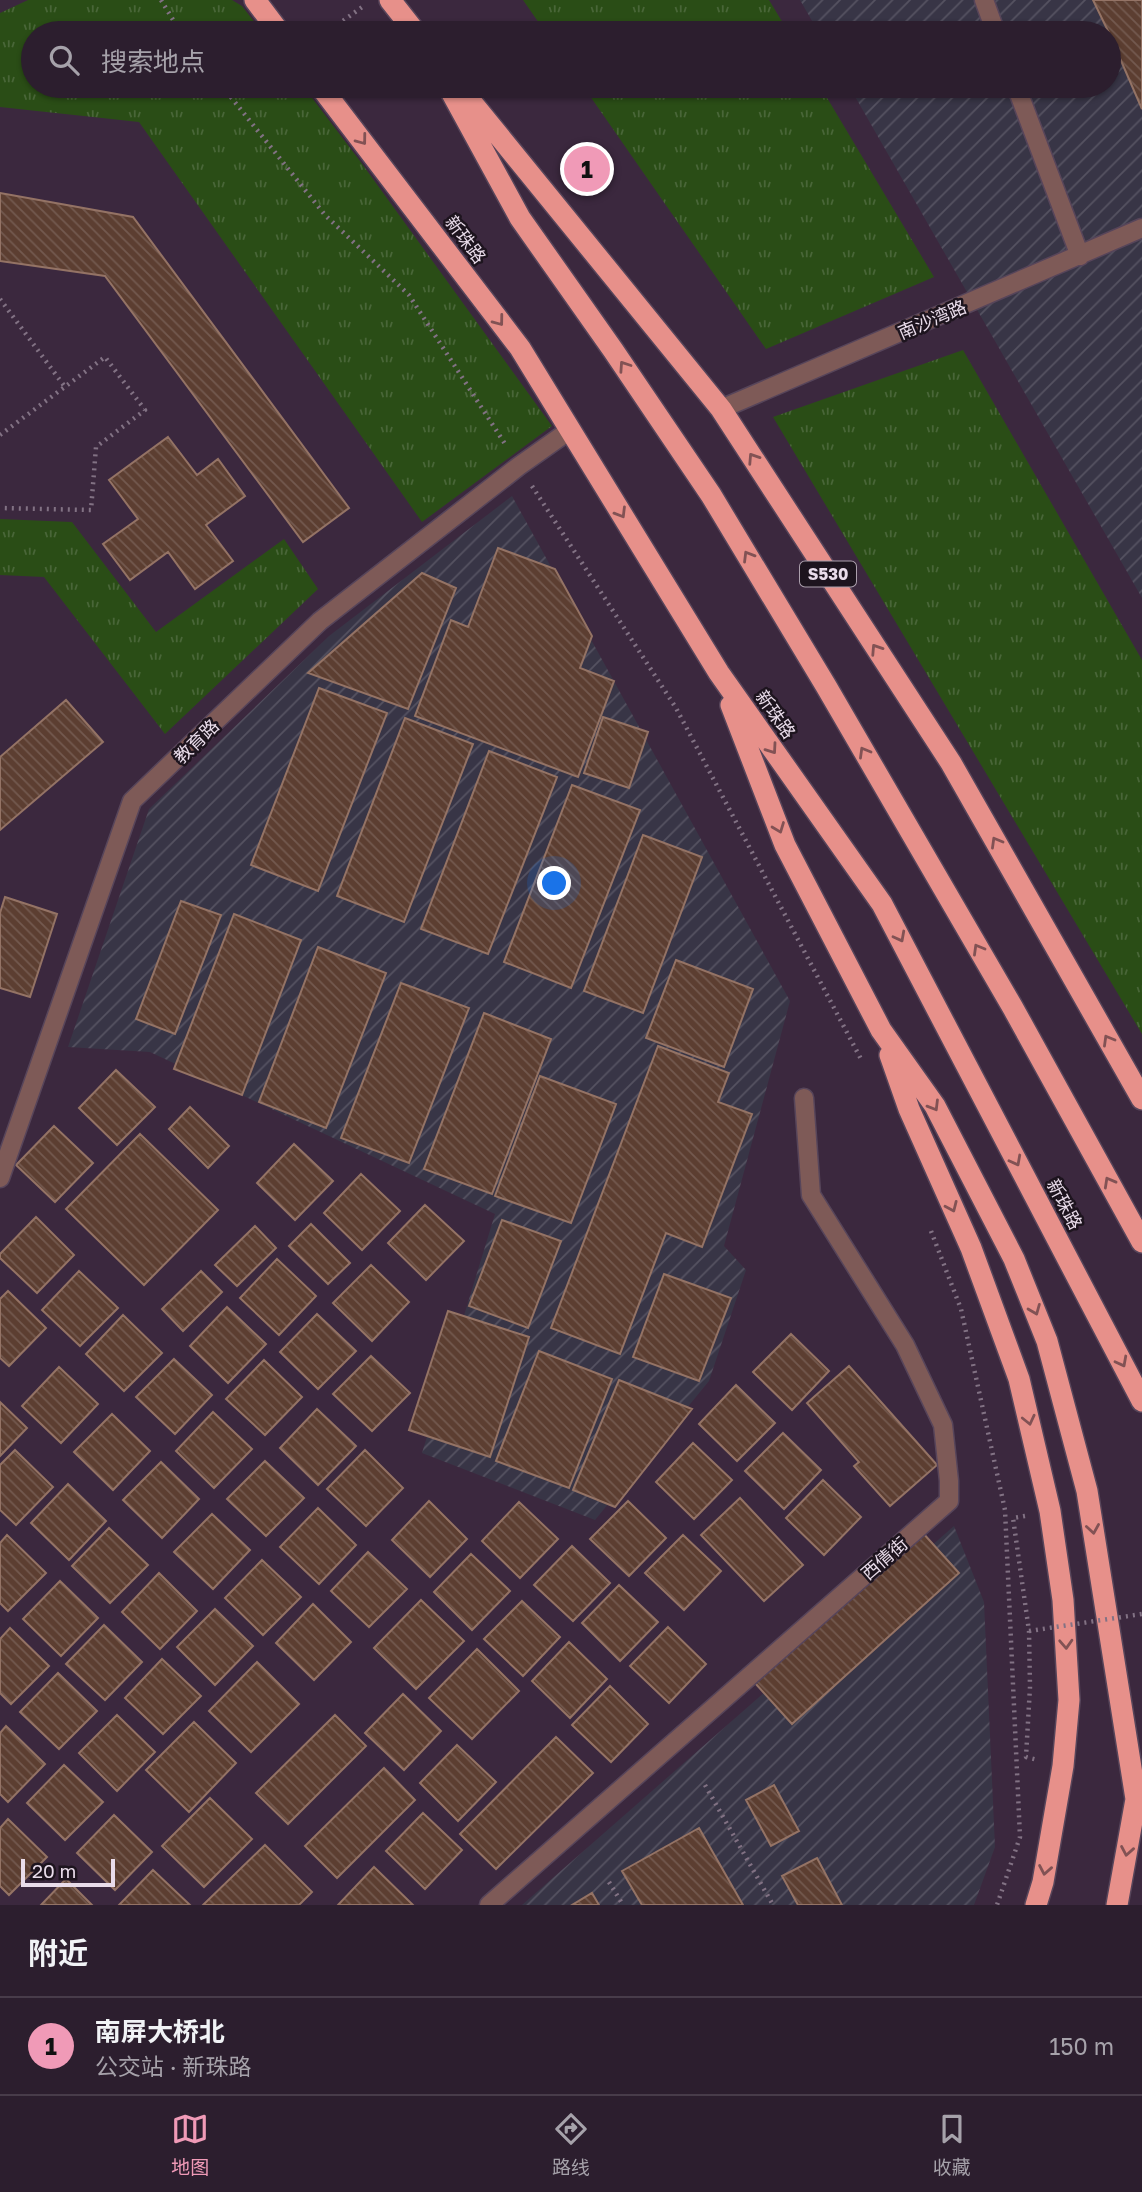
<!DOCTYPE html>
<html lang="zh">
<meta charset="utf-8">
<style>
:root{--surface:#2c1e2e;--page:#342736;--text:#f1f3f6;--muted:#a6a2aa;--line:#483c4a;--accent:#f09ab7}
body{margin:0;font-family:"Golos Text","Noto Sans SC",sans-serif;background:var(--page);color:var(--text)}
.scale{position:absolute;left:21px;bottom:18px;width:94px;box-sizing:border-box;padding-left:7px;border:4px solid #e9dcea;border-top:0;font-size:19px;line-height:24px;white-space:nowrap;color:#e9dcea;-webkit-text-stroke:5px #1d141e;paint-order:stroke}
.you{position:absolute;left:555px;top:884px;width:24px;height:24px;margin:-18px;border:5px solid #fff;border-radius:50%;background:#1a73e8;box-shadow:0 0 0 10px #1a73e833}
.badge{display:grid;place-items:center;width:46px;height:46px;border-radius:50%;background:var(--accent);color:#111;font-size:23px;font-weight:700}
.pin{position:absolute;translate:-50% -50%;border:4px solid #fff;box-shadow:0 2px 7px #0006}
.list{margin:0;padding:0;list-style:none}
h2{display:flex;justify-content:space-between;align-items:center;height:91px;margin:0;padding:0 28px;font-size:30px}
h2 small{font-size:23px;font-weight:400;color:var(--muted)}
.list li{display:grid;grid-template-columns:46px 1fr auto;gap:21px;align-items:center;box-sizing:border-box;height:98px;padding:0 28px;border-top:2px solid var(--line)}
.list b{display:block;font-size:26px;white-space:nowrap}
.list p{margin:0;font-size:23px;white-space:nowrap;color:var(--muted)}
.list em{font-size:23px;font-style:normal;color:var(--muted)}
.icon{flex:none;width:38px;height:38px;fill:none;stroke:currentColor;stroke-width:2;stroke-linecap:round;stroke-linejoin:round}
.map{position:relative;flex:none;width:1142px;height:1905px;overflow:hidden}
.search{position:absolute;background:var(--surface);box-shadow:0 2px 5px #0004;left:21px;right:21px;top:21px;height:77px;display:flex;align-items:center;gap:18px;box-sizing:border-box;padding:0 24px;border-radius:38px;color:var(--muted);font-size:26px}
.sheet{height:189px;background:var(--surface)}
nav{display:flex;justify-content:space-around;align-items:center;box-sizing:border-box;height:98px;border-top:2px solid var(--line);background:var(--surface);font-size:19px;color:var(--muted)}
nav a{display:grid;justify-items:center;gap:4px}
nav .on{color:var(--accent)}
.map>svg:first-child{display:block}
</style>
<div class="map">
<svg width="1142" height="1905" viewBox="0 0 1142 1905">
<defs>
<pattern id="industrial-furrows" width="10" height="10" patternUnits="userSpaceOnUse" patternTransform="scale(1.75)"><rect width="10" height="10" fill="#383546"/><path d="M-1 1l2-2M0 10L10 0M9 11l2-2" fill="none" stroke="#555261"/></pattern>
<pattern id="grass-tufts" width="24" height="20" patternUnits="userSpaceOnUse" patternTransform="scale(1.75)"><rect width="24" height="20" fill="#2a4d16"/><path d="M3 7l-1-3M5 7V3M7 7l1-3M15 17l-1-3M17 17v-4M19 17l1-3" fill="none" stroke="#496638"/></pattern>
<pattern id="building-back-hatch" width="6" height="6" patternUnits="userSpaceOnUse" patternTransform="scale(1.75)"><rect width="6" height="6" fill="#5c3e31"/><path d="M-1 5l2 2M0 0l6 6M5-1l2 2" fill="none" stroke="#73594f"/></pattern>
</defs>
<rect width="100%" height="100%" fill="#3b283e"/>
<!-- industrial -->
<path fill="url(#industrial-furrows)" d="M800,0H1142V598L849,86H1109V33H819Z
M512,496L790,1001L724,1246L746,1270L709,1381L595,1520L422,1453L495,1214L150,1052L68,1047L149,809L329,636Z
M954,1526L984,1602L995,1847L974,1905H522Z"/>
<!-- grass -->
<path fill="url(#grass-tufts)" d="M28,0H232L242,6L263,33H33V86H303L360,161L552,426L422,522L139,122L0,107V13Z
M523,0H769L789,33H546Z
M583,86H820L934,277L766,349Z
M963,350L1142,660V1034L773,417Z
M0,519L72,522L156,632L284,539L318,589L165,734L44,577L0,575Z"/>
<!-- building -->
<path fill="url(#building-back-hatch)" stroke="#947365" stroke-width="2" d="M1093,0H1142V109L1109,33Z
M0,193L133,217L349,508L303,542L105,276L0,261Z
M168,437L197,475L218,459L245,496L206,525L233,561L195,589L168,552L130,580L103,544L138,519L109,480Z
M498,548L555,569L592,636L580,668L614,681L578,777L415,716L451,620L468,627Z
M422,573L456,588L408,709L308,673Z
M319,688L387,713L318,891L251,865Z
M66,700L103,742L0,830V757Z
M603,717L648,732L629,788L584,773Z
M405,718L473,744L404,922L337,896Z
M489,751L557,777L488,954L421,929Z
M572,785L640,810L571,988L504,962Z
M643,835L702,857L643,1013L584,991Z
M5,897L57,914L30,997L0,988V913Z
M181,901L221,915L175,1034L136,1019Z
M234,914L301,940L242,1095L174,1069Z
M318,947L386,973L326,1128L259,1102Z
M676,960L753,989L724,1067L646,1038Z
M401,983L469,1008L409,1163L341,1138Z
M484,1013L551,1039L492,1194L424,1169Z
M658,1046L729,1073L718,1102L752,1114L702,1247L666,1233L620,1354L551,1328Z
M116,1070L155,1107L117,1145L79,1108Z
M540,1076L616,1104L571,1223L495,1196Z
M190,1107L229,1146L208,1168L169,1129Z
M54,1126L93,1163L55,1202L16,1165Z
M140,1134L218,1210L144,1285L66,1209Z
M294,1144L333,1181L295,1220L257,1183Z
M361,1174L400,1211L362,1250L324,1213Z
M425,1205L464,1241L426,1280L388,1243Z
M36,1217L74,1255L37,1293L0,1258V1254Z
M502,1220L561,1241L528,1328L469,1306Z
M311,1224L350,1263L328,1284L289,1246Z
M255,1226L276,1248L237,1286L215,1265Z
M277,1259L316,1296L279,1335L240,1298Z
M371,1265L409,1302L372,1341L333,1303Z
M79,1271L118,1308L80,1346L42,1310Z
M201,1271L222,1292L183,1331L162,1309Z
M664,1274L731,1298L699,1381L633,1357Z
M8,1291L46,1328L9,1366L0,1358V1299Z
M227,1307L266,1344L228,1383L190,1346Z
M448,1311L529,1337L490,1457L409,1430Z
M317,1314L356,1351L318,1389L280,1352Z
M123,1315L162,1353L124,1391L86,1354Z
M791,1334L829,1371L792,1410L753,1372Z
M539,1351L612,1379L569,1488L496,1461Z
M371,1356L410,1393L372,1431L333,1394Z
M174,1359L212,1395L175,1434L136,1397Z
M264,1360L302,1397L265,1435L226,1399Z
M849,1366L937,1465L890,1506L854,1466L859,1462L807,1403Z
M59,1367L98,1404L61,1443L22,1406Z
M619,1380L692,1409L615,1507L573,1490Z
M736,1385L775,1423L737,1461L699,1424Z
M0,1402L27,1428L0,1456Z
M317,1409L356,1446L318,1485L280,1448Z
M213,1412L252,1449L214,1488L176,1451Z
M112,1414L150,1451L113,1490L74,1452Z
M783,1433L821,1470L784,1509L745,1471Z
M693,1443L732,1480L694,1519L656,1482Z
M15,1450L53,1487L16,1525L0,1510V1465Z
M365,1450L403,1488L366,1526L327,1489Z
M265,1461L304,1498L266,1536L227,1499Z
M161,1462L199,1499L162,1538L123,1500Z
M823,1480L861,1517L824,1555L786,1518Z
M68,1484L106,1521L69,1560L31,1523Z
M740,1498L803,1565L764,1601L701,1535Z
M429,1501L467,1539L430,1577L392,1540Z
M628,1501L666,1538L629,1576L590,1539Z
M519,1502L558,1539L520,1578L482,1541Z
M318,1508L356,1545L319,1584L280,1547Z
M212,1514L250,1550L213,1589L174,1552Z
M109,1528L148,1565L110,1603L72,1566Z
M922,1532L959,1573L792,1724L755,1683Z
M7,1535L46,1573L8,1611L0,1603V1543Z
M683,1535L721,1571L684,1610L645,1573Z
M572,1546L610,1583L573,1621L534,1585Z
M368,1552L407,1589L369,1627L331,1591Z
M471,1554L510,1591L472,1630L434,1592Z
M262,1560L301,1597L263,1635L225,1598Z
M159,1573L197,1611L160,1649L122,1612Z
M60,1581L98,1618L61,1656L23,1619Z
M619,1585L658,1622L620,1661L582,1623Z
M421,1600L464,1641L416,1689L374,1648Z
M522,1601L560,1637L523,1676L484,1639Z
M313,1604L351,1642L314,1680L276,1643Z
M215,1609L253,1646L215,1685L177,1647Z
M104,1625L142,1662L105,1700L66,1664Z
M668,1627L706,1664L669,1703L630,1666Z
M10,1628L49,1666L11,1704L0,1693V1639Z
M569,1642L607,1679L570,1718L532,1681Z
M477,1649L519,1691L472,1739L429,1698Z
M162,1659L201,1696L163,1734L125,1698Z
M257,1662L299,1704L251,1752L209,1711Z
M58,1673L97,1711L59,1749L20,1712Z
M610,1686L648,1724L611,1762L572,1725Z
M403,1694L441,1731L404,1770L365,1733Z
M117,1715L155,1752L117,1791L79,1753Z
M335,1715L366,1746L288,1824L256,1793Z
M194,1722L236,1763L189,1812L146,1770Z
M6,1726L45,1764L8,1802L0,1794V1733Z
M556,1737L593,1773L496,1869L460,1834Z
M457,1745L496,1782L458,1821L420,1783Z
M64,1765L103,1802L65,1840L27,1803Z
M384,1768L415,1800L337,1878L305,1846Z
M774,1785L799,1831L771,1846L746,1800Z
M210,1798L252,1839L204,1887L162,1846Z
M423,1813L462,1850L425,1889L386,1851Z
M114,1815L152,1852L115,1890L77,1853Z
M8,1819L47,1857L9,1895L0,1886V1828Z
M699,1828L743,1905H642L622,1871Z
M265,1845L312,1892L299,1905H203Z
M817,1858L842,1905H798L782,1876Z
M374,1867L413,1905H338Z
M153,1870L190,1905H119Z
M66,1879L92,1905H41Z
M592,1893L599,1905H572Z"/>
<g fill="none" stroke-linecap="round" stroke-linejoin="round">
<!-- minor casing -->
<g stroke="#57455a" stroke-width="21">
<path id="minor" d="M984,0L996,33
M1016,86L1080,256
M721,409L1142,228
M0,1178L132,801L320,621L519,466L570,430
M489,1905L949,1501V1481L943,1425L905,1345L811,1195L804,1098"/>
</g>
<!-- highway casing -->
<g stroke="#57455a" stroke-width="24">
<path id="highway" d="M255,0L280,33
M390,0L416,33
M320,86L520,348L719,673L882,904L1142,1401
M448,86L520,218L613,350L711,495L826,686L1013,1008L1142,1242
M460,88L721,409L951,763L1142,1099
M731,705L785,845L881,1030L935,1106L1014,1259L1047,1341L1087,1491L1136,1799L1117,1905
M890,1055L909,1109L971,1248L1019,1379L1050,1511L1063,1600L1069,1700L1063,1766L1043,1882L1036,1905"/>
</g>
<!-- path -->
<path stroke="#827284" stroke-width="4.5" stroke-dasharray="2 5" stroke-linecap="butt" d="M161,0L181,33
M326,33L365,5
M222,86L325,215L409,295L507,447
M249,91L255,86
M0,299L65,387
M0,435L105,357L145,410L96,447L91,510L0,508
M532,486L676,708L862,1061
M931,1231L961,1309L1005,1510L1020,1837L997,1905
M1025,1516L1013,1518L1029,1631L1030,1687L1026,1757L1038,1760
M705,1785L773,1905
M609,1882L623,1905"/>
<!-- minor -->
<use href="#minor" stroke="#7e5a57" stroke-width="18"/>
<!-- highway -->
<use href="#highway" stroke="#e7908a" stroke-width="21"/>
<!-- path-bridge -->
<path stroke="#827284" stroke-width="4.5" stroke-dasharray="2 5" stroke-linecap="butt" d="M1029,1631L1142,1614"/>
</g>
<!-- one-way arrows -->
<defs><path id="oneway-chevron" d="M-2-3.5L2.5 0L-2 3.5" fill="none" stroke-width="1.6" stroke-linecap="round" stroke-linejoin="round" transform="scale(1.75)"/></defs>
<g stroke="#825254">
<use href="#oneway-chevron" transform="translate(362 140) rotate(53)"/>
<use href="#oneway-chevron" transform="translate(499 321) rotate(53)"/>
<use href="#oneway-chevron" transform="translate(624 366) rotate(-124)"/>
<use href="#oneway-chevron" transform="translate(753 458) rotate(-123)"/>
<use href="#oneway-chevron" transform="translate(621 513) rotate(59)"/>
<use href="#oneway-chevron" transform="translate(748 556) rotate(-121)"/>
<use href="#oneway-chevron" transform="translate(876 649) rotate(-123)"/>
<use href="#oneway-chevron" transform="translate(772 749) rotate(55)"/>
<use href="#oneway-chevron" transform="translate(864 752) rotate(-120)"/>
<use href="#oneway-chevron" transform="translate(779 828) rotate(69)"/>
<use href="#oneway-chevron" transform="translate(996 842) rotate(-120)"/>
<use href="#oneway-chevron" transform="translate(900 937) rotate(62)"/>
<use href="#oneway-chevron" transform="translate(978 949) rotate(-120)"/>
<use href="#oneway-chevron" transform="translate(1108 1040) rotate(-120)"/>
<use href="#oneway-chevron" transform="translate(934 1106) rotate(59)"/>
<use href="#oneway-chevron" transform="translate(1016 1161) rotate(62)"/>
<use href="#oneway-chevron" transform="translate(1109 1182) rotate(-119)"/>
<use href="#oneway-chevron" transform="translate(952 1207) rotate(66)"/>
<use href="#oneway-chevron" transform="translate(1035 1310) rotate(68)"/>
<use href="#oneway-chevron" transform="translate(1122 1362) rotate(62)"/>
<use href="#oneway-chevron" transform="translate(1029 1420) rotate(77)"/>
<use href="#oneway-chevron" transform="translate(1093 1529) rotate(81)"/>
<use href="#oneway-chevron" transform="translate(1066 1644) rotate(87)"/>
<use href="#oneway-chevron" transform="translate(1127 1851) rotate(100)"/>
<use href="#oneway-chevron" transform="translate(1045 1870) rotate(100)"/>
</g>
<g text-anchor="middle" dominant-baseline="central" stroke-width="5" stroke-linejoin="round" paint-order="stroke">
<!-- shield labels -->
<rect fill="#1d141e" stroke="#aca0ad" stroke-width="2" x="800" y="561.5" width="56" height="25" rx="5"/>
<g font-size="16" font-weight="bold" fill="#e9dcea">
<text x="828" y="574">S530</text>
</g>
<!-- street labels -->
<g font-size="18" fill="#e9dcea" stroke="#1d141e">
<text transform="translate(466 239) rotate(53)">新珠路</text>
<text transform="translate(932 319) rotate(-23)">南沙湾路</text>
<text transform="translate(776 714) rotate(55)">新珠路</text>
<text transform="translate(196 741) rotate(-44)">教育路</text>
<text transform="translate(1065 1204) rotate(62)">新珠路</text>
<text transform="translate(884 1558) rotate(-41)">西倩街</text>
</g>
</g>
</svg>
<div class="scale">20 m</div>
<div class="you"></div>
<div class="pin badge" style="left:587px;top:169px">1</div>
<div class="search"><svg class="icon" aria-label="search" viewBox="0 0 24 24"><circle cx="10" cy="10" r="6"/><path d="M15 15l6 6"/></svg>搜索地点</div>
</div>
<section class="sheet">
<h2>附近<small></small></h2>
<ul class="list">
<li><span class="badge">1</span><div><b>南屏大桥北</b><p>公交站 · 新珠路</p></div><em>150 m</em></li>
</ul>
</section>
<nav>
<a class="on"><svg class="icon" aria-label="map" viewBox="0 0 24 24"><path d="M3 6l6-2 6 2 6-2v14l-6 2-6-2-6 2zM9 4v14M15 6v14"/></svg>地图</a>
<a><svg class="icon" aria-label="directions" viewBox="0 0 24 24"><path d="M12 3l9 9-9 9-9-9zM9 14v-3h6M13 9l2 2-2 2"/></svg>路线</a>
<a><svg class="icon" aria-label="saved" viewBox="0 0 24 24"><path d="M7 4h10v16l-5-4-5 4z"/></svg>收藏</a>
</nav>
